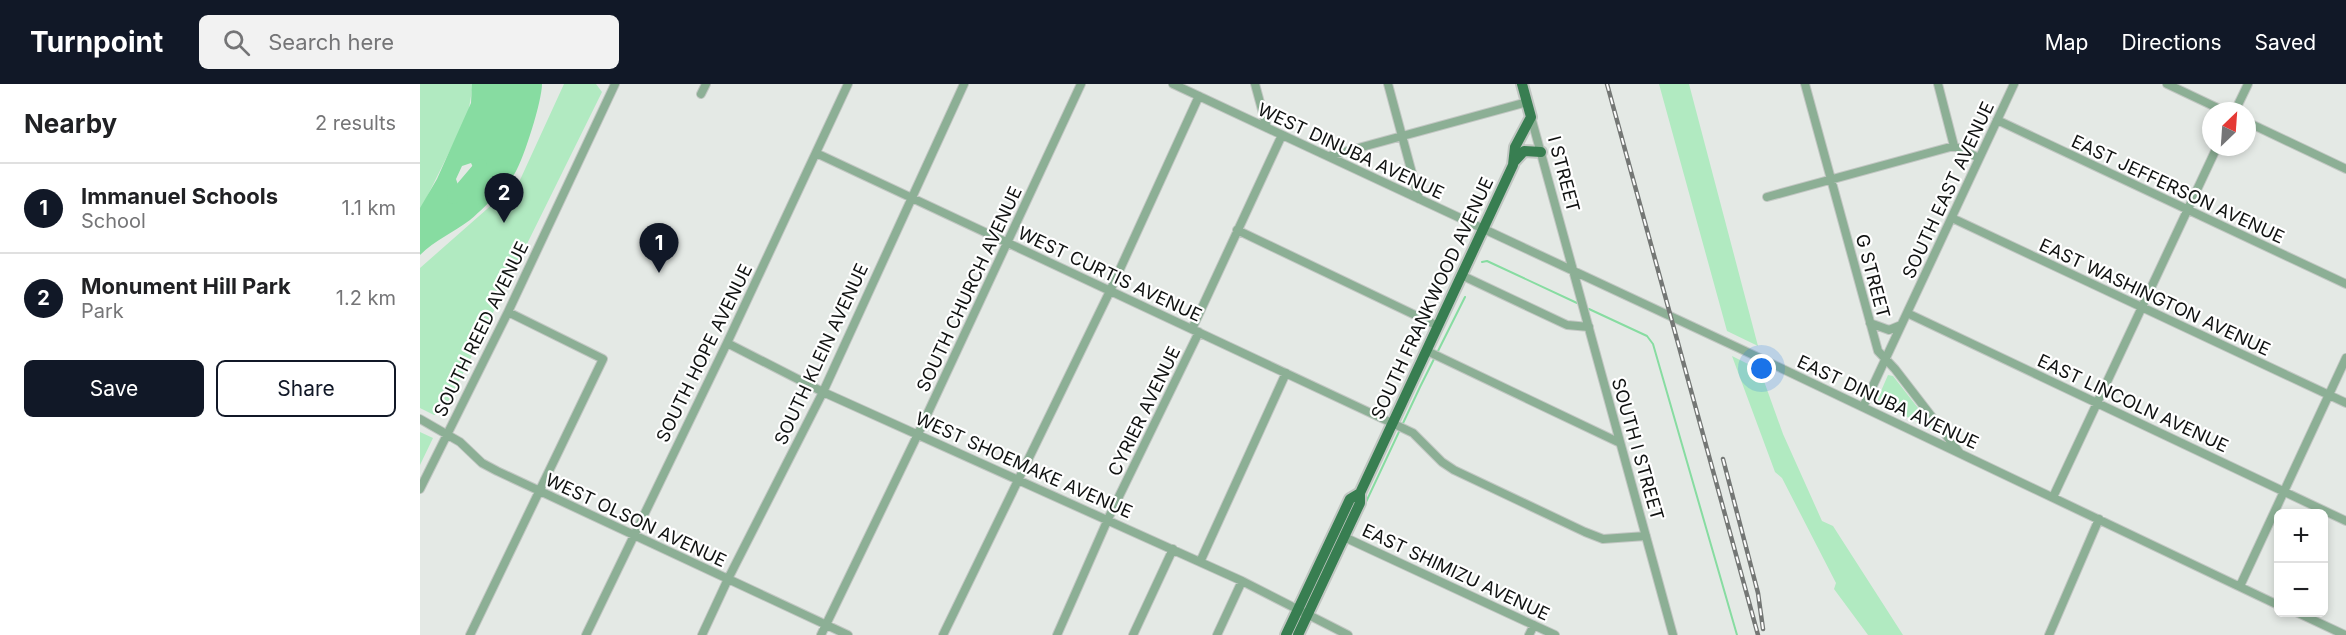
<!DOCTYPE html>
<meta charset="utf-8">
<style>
:root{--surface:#fff;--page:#f2f2f2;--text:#202124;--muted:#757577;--line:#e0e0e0;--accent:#111827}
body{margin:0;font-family:Inter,sans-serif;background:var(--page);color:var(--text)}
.controls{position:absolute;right:18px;bottom:18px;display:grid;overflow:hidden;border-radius:9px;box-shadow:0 3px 9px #0003}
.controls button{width:54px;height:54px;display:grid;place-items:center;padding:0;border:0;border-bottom:2px solid var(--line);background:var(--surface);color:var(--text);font:30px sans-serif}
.compass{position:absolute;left:1782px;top:18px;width:54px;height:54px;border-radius:50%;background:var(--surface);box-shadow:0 3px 9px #0003;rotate:25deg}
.you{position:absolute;left:1342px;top:285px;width:21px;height:21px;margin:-15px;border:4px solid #fff;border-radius:50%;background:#1a73e8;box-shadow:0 0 0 9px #1a73e833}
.badge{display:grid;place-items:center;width:39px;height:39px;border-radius:50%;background:var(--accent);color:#fff;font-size:20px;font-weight:700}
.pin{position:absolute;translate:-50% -50px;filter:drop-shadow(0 2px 3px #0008)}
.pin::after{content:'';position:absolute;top:32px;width:21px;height:18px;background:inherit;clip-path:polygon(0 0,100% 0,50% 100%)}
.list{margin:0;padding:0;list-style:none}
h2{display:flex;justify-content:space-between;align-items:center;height:78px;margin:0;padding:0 24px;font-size:26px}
h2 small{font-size:20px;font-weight:400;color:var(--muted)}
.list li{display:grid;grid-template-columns:39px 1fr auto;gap:18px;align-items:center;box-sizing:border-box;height:90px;padding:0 24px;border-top:2px solid var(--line)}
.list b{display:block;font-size:22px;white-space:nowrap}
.list p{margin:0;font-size:20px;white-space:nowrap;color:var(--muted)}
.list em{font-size:20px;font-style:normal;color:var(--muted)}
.actions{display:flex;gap:12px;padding:18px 24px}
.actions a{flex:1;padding:14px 0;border:2px solid var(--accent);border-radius:9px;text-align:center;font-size:21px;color:var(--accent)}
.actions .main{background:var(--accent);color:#fff}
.icon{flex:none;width:33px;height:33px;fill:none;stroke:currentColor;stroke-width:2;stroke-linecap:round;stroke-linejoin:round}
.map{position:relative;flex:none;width:1926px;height:551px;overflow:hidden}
header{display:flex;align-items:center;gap:36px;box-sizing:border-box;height:84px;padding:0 30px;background:var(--accent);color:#fff}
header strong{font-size:28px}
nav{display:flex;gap:33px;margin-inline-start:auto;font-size:21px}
.search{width:420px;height:54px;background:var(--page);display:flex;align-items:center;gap:15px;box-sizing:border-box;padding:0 21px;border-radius:9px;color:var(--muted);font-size:22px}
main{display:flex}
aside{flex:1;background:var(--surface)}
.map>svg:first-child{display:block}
</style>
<header>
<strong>Turnpoint</strong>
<div class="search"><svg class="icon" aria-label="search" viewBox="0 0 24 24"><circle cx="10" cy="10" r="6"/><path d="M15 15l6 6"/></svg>Search here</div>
<nav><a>Map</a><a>Directions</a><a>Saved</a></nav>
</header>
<main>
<aside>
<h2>Nearby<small>2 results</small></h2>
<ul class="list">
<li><span class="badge">1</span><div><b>Immanuel Schools</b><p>School</p></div><em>1.1 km</em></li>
<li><span class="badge">2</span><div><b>Monument Hill Park</b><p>Park</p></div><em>1.2 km</em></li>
</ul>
<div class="actions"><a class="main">Save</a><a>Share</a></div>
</aside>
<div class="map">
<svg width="1926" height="551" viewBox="0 0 1926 551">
<rect width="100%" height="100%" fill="#e4e9e5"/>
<!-- green -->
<path fill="#b1eac1" d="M0,0H53L48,30L0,127Z
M144,0H176L182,8L23,330L14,331L0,324V184L100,96Z
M1239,0H1269L1338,262L1307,247Z
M1312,272L1340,286L1363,350L1402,437L1413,442L1483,551H1448L1414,505L1416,499L1362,394L1355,388Z
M1468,291L1473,292L1516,347L1458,319V314Z
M0,348L13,354L0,381Z"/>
<!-- water -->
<path fill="#87dca1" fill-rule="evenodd" d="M52,0H122C122,17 104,74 95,89C89,99 59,129 50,136C33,149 15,156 0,171V124L17,95L51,19ZM51,79L54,85C52,95 48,100 39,104L36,95L42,82Z"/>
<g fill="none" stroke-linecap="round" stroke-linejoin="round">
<!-- stream -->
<path stroke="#87dca1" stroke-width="2" d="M1062,178L1067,177L1157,219
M1169,225L1227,252L1233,260L1317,551
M923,467L1000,303L1045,213"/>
<!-- river -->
<path stroke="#87dca1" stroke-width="12" d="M33,114L61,81"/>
<!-- minor casing -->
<g stroke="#c2c7c3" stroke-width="10">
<path id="minor" d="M753,0L1325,267L1858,521
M835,0L847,44
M968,0L999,115
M1385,0L1458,267L1475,285L1539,368
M1518,0L1534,62
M1747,0L1804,27
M281,10L286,0
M1815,27L1828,0
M1111,33L1253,551
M1577,36L1926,200
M1827,38L1926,85
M396,69L972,339L993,349L1022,378L1034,386L1165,448L1183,455L1226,452
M909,72L1107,18
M1347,113L1534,62L1559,74
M1532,134L1926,319
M817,146L1018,242
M1041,191L1147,241L1169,243
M1487,229L1926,437
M1450,239L1469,246L1481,241
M772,245L862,51
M307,259L403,308L822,497L928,551
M1007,267L1198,358
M1443,323L1594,0
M0,335L40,358L62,379L77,387L428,551
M0,405L88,228L195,0
M1633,413L1797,63
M924,453L1135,551
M780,478L866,289
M1820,502L1926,274
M1876,528L1925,551
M50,551L183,275L88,228
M166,551L307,259L428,0
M282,551L308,495L403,308L544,0
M401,551L498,350L661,0
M523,551L690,207L779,12
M637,551L688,435L779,248
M713,551L753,465
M797,551L822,497
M1109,551L1114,541
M1629,551L1679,435"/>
</g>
<!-- major casing -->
<g stroke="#c2c7c3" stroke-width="14">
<path id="major" d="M1094,78L1104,67L1121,68
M866,551L930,415L940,409
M878,551L940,419V409L1093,81L1095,63L1111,33L1102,0"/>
</g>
<!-- minor -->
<use href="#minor" stroke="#8caf95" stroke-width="8"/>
<!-- major -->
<use href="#major" stroke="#387e51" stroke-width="10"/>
<!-- rail casing -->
<g stroke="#747775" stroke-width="4.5">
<path id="rail" d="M1187,0L1338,551
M1303,375L1338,509L1343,545"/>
</g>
<!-- rail -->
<use href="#rail" stroke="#fff" stroke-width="2" stroke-dasharray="7" stroke-linecap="butt"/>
</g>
<g text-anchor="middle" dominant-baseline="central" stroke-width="4.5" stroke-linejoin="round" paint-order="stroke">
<!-- street labels -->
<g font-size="18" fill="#101211" stroke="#fff">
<text transform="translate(931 67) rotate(25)">WEST DINUBA AVENUE</text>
<text transform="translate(1144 90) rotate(75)">I STREET</text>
<text transform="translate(1758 105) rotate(25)">EAST JEFFERSON AVENUE</text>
<text transform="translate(1528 106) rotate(-65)">SOUTH EAST AVENUE</text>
<text transform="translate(690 190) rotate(25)">WEST CURTIS AVENUE</text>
<text transform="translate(1453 192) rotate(75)">G STREET</text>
<text transform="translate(549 205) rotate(-65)">SOUTH CHURCH AVENUE</text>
<text transform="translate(1735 213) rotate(25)">EAST WASHINGTON AVENUE</text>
<text transform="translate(1012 214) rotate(-65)">SOUTH FRANKWOOD AVENUE</text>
<text transform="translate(61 245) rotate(-64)">SOUTH REED AVENUE</text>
<text transform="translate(284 269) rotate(-64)">SOUTH HOPE AVENUE</text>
<text transform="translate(401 270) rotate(-65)">SOUTH KLEIN AVENUE</text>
<text transform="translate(1468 318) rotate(25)">EAST DINUBA AVENUE</text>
<text transform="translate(1713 319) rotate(25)">EAST LINCOLN AVENUE</text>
<text transform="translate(724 327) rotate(-64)">CYRIER AVENUE</text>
<text transform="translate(1218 365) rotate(74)">SOUTH I STREET</text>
<text transform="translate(604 381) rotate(24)">WEST SHOEMAKE AVENUE</text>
<text transform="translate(216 436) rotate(25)">WEST OLSON AVENUE</text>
<text transform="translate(1036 488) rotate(25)">EAST SHIMIZU AVENUE</text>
</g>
</g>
</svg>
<div class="controls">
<button>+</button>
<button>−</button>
</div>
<svg class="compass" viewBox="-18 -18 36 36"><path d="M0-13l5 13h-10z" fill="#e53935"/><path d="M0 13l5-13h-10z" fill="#757577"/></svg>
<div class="you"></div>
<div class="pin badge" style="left:239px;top:189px">1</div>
<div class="pin badge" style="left:84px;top:139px">2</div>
</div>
</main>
